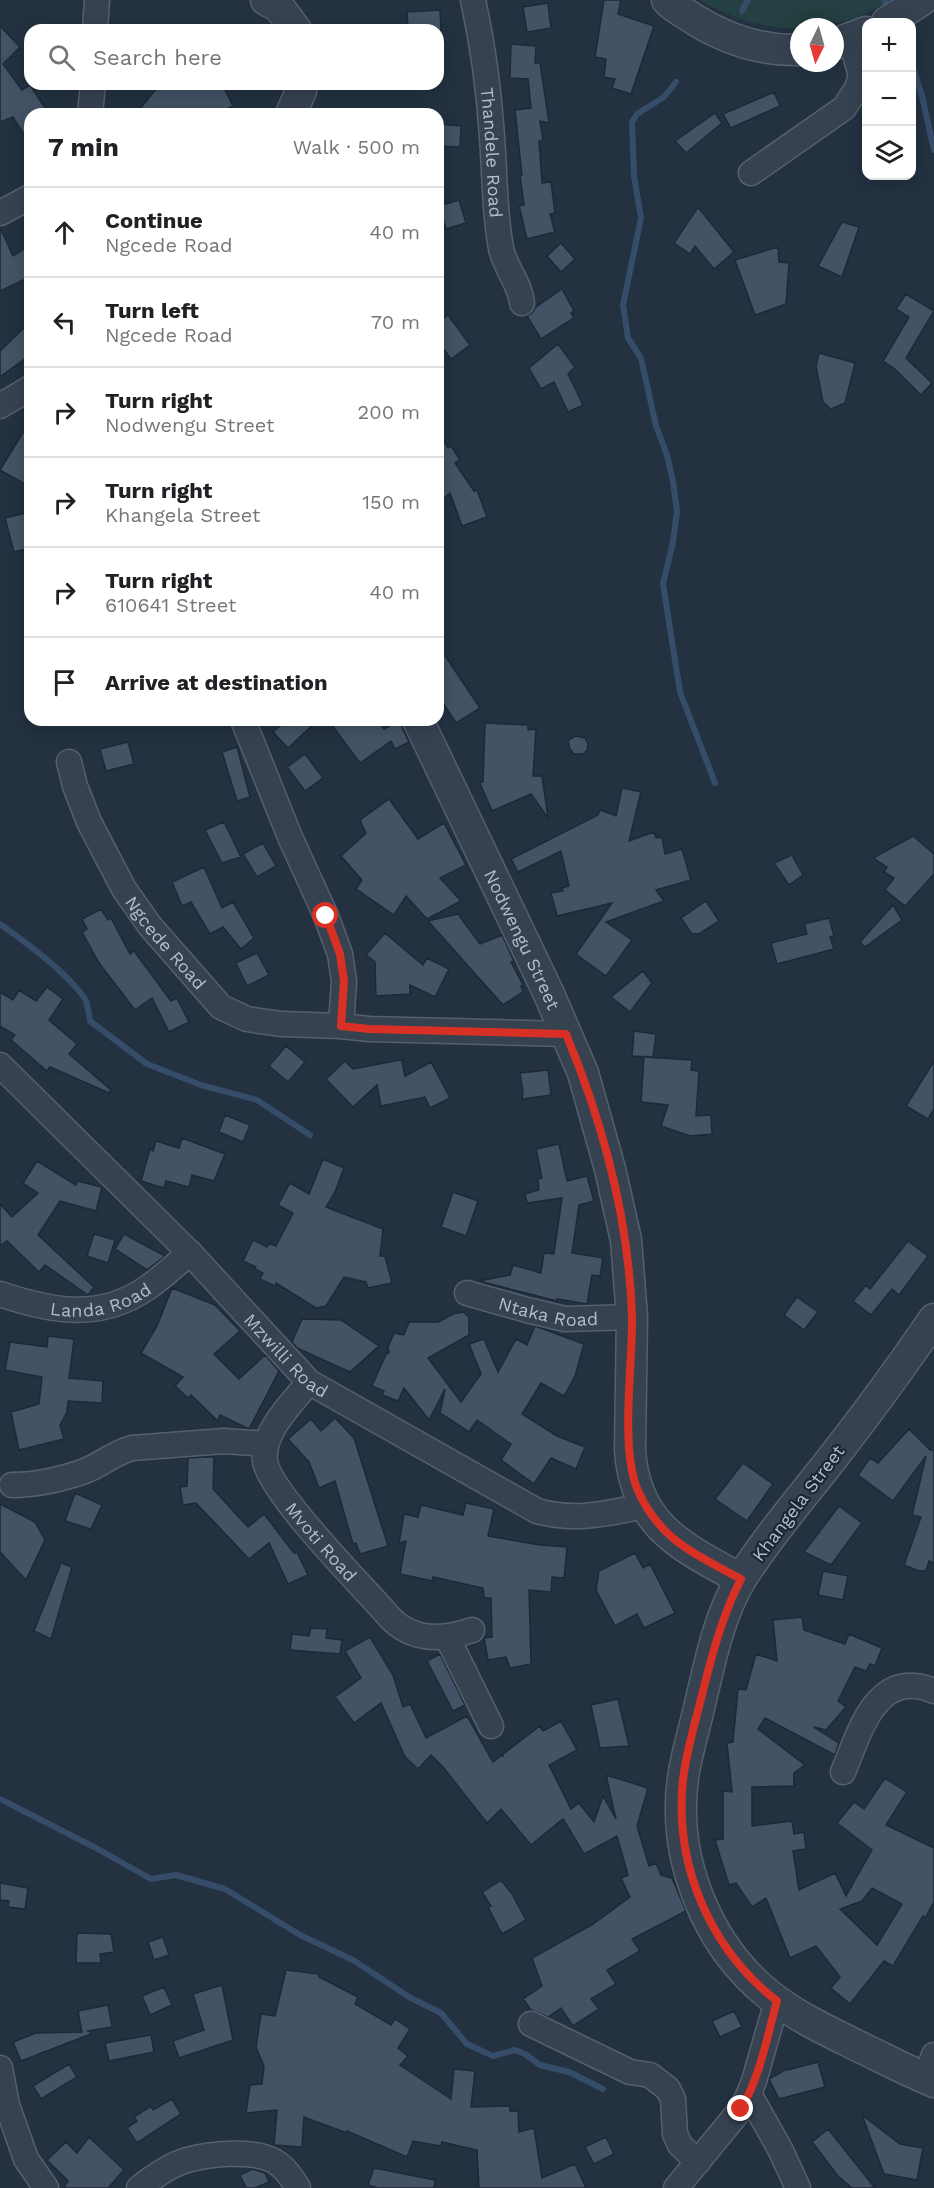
<!DOCTYPE html>
<meta charset="utf-8">
<style>
:root{--surface:#fff;--page:#f6f6f6;--text:#202124;--muted:#757577;--line:#e0e0e0}
body{margin:0;font-family:"Work Sans",sans-serif;background:var(--page);color:var(--text)}
.controls{position:absolute;right:18px;top:18px;display:grid;overflow:hidden;border-radius:12px;box-shadow:0 3px 15px #0003}
.controls button{width:54px;height:54px;display:grid;place-items:center;padding:0;border:0;border-bottom:2px solid var(--line);background:var(--surface);color:var(--text);font:30px sans-serif}
.compass{position:absolute;left:790px;top:18px;width:54px;height:54px;border-radius:50%;background:var(--surface);box-shadow:0 3px 15px #0003;rotate:185deg}
.stop{position:absolute;width:18px;height:18px;margin:-14px;border:4px solid #d93025;border-radius:50%;background:#fff}
.stop.end{background:#d93025;border-color:#fff;box-shadow:0 2px 6px #0008}
.list{margin:0;padding:0;list-style:none}
h2{display:flex;justify-content:space-between;align-items:center;height:78px;margin:0;padding:0 24px;font-size:26px}
h2 small{font-size:20px;font-weight:400;color:var(--muted)}
.list li{display:grid;grid-template-columns:39px 1fr auto;gap:18px;align-items:center;box-sizing:border-box;height:90px;padding:0 24px;border-top:2px solid var(--line)}
.list b{display:block;font-size:22px;white-space:nowrap}
.list p{margin:0;font-size:20px;white-space:nowrap;color:var(--muted)}
.list em{font-size:20px;font-style:normal;color:var(--muted)}
.icon{flex:none;width:33px;height:33px;fill:none;stroke:currentColor;stroke-width:2;stroke-linecap:round;stroke-linejoin:round}
.map{position:relative;flex:none;width:934px;height:2188px;overflow:hidden}
.search{position:absolute;background:var(--surface);box-shadow:0 3px 15px #0003;left:24px;top:24px;width:420px;height:66px;display:flex;align-items:center;gap:15px;box-sizing:border-box;padding:0 21px;border-radius:18px;color:var(--muted);font-size:22px}
.panel{position:absolute;background:var(--surface);box-shadow:0 3px 15px #0003;left:24px;top:108px;width:420px;height:618px;border-radius:18px}
.map>svg:first-child{display:block}
</style>
<div class="map">
<svg width="934" height="2188" viewBox="0 0 934 2188">
<rect width="100%" height="100%" fill="#233141"/>
<!-- green -->
<path fill="#254042" d="M699,0H891C862,18 833,27 799,27V29C762,28 731,18 699,0Z"/>
<g fill="none" stroke-linecap="round" stroke-linejoin="round">
<!-- stream -->
<path stroke="#354d69" stroke-width="6" d="M885,0V2
M742,11L748,0
M912,64L922,96L934,150
M676,82L664,97L637,114L632,122L634,176L641,218L623,305L628,338L641,358L656,426L667,455L673,481L677,511L673,542L663,584L680,692L715,783
M0,924C24,941 69,974 85,999C88,1005 89,1015 90,1021L147,1064L201,1085L257,1100L310,1135
M0,1799L96,1848L151,1879L176,1875L225,1889L300,1935L353,1960L409,1997L441,2013L467,2044L493,2056L515,2050L525,2054L540,2065L569,2072L603,2089"/>
</g>
<!-- building -->
<path fill="#435365" stroke="#1e2938" stroke-width="1.5" fill-rule="evenodd" d="M604,0H621L618,14L654,26L631,94L612,88L615,79L604,77L606,59L595,57Z
M548,3L551,28L527,32L523,7Z
M440,10L441,30H408L407,12Z
M0,26L20,47L3,64L22,90L30,85L49,114H30V144L13,117L0,122Z
M511,44L536,46L535,63H540L549,123L540,121L543,140L539,141L542,183L551,182L555,213L550,214L555,232L527,239L519,206L524,205L520,175H522L515,110L531,108L528,79L510,78Z
M160,84H222L233,106L217,114H136Z
M774,92L780,106L731,128L723,114Z
M715,113L722,123L686,153L675,141Z
M438,124L461,126L460,147L438,146Z
M459,200L466,223L446,229L439,206Z
M698,207L734,252L714,269L695,246L690,254L674,243Z
M842,222L859,227L842,277L818,266Z
M0,227L13,256L30,245V277L0,291Z
M561,243L575,259L561,272L547,256Z
M778,247L779,262L789,263L786,304L755,315L735,260Z
M562,289L574,311L571,313L574,318L541,339L527,316L532,313L536,307Z
M906,294L934,311L906,358L932,383L921,395L895,369L883,361L909,317L896,309Z
M448,315L470,345L451,359L438,342V322Z
M30,322V355L0,377V351Z
M558,344L575,367L568,374L583,405L568,412L554,382L541,389L529,368Z
M819,353L855,363L845,403L831,409L823,402L816,366Z
M30,421V487L0,470Z
M438,431L448,448L451,446L460,460L455,463L474,491L477,490L487,517L462,526L450,493L438,504Z
M30,512V548L14,552L5,518Z
M438,645L480,708L456,723L443,703L438,706Z
M287,720H318L288,748L273,732Z
M328,720H378L384,729L399,721L409,742L395,749L391,741L360,763Z
M485,723L528,725V730L536,729L533,776H542L548,818L531,794L492,811L480,783L483,782Z
M576,736L585,738L588,744L587,750L583,754H574L570,749L568,740Z
M128,742L134,764L106,771L100,749Z
M237,747L250,797L237,801L222,752Z
M305,754L323,778L305,791L287,767Z
M622,788L641,792L629,841L654,832L656,838L662,837L665,854L682,849L691,880L656,890L664,901L606,922L632,940L606,976L576,954L612,903L557,916L551,893L563,891L562,888L569,886L561,851L518,872L511,859L598,815L600,810L616,816Z
M389,799L418,839L444,823L466,865L440,878L461,901L427,919L406,896L394,915L356,889L362,880L341,856L366,833L360,820Z
M224,822L241,857L222,863L205,830Z
M913,836L934,854V874L905,906L885,890L894,878L884,872L887,867L873,858Z
M263,843L276,866L257,877L243,854Z
M792,855L803,875L789,885L774,863Z
M204,867L222,908L233,902L254,938L241,949L223,927L210,934L191,902L182,906L172,882Z
M706,901L719,921L699,934H692L681,918Z
M893,905L902,920L865,947L860,942Z
M101,909L108,920L111,918L130,954L134,951L171,1001L177,998L189,1022L169,1032L152,998L135,1010L99,963L82,932L87,929L82,919Z
M458,914L480,944L502,935L514,961L511,962L523,985L521,986L523,992L503,1005L428,921Z
M829,918L834,936L830,937L834,949L777,964L771,943L807,934L804,924Z
M385,933L423,965L427,958L449,969L435,997L410,985V994L376,996L375,962L366,955Z
M257,953L269,975L247,986L236,963Z
M643,971L652,983L630,1012L611,997Z
M47,987L63,999L49,1020L77,1044L69,1054L111,1090L109,1093L50,1067L47,1071L11,1040L15,1035L0,1026V992L13,1000L19,990L36,1001Z
M634,1031L656,1034L653,1057L632,1056Z
M286,1046L305,1062L288,1082L269,1066Z
M644,1057L692,1060L691,1070L699,1071L696,1116L711,1115L712,1134L690,1136L661,1126L668,1105L641,1102Z
M405,1059L402,1062L405,1076L431,1062L450,1098L430,1108L425,1097L381,1106L377,1085L353,1107L326,1079L345,1061L353,1069Z
M934,1061V1109L928,1119L906,1106Z
M548,1070L551,1095L522,1099L523,1091L520,1073Z
M225,1115L250,1125L243,1142L219,1132Z
M182,1138L225,1154L214,1181L192,1175L189,1187L166,1181L164,1188L141,1181L150,1149L153,1151L156,1141L179,1148Z
M559,1144L567,1181L587,1176L594,1201L579,1205L572,1253L603,1258L600,1276L592,1275L587,1304L557,1299V1301L479,1281L510,1275L513,1265L541,1273L544,1253L554,1254L562,1198L527,1203L525,1194L539,1190L538,1179L542,1178L536,1149Z
M323,1159L344,1168L335,1192L326,1207L383,1229L380,1256H385L392,1283L368,1288L366,1282L344,1277L326,1306L316,1308L276,1283L275,1286L260,1279L263,1273L255,1269L256,1267L243,1261L253,1240L267,1247L269,1243L276,1246L293,1213L278,1205L290,1183L309,1194Z
M37,1161L76,1185L77,1181L102,1187L96,1211L60,1201L38,1235L94,1287L88,1295L45,1265L39,1272L7,1241L0,1246V1204L12,1217L38,1193L23,1183Z
M453,1192L478,1201L466,1236L441,1227Z
M94,1234L115,1240L108,1263L87,1256Z
M124,1234L165,1256L147,1270L115,1249Z
M908,1241L928,1256L899,1295L892,1289L871,1315L853,1301L866,1285L870,1289Z
M172,1288L215,1305L240,1331L214,1354L239,1379L265,1355L279,1371L249,1429L220,1415L218,1421L191,1395L188,1398L175,1386L183,1377L141,1353L157,1326Z
M797,1297L818,1312L804,1330L784,1315Z
M463,1312L469,1317V1335L428,1358L461,1402L481,1374L469,1344L484,1339L498,1372L516,1339L527,1345L535,1326L584,1344L575,1376L564,1396L541,1383L522,1414L557,1436L585,1447L576,1469L551,1458L534,1484L501,1460L511,1444L477,1420L469,1432L440,1413L445,1389L429,1420L404,1388L398,1401L382,1395L384,1391L372,1386L387,1352L389,1353L388,1347L394,1333L404,1335L409,1322H438L453,1314Z
M302,1319L341,1320L379,1346L350,1372L297,1348L292,1342Z
M48,1336L74,1339L69,1378L103,1381L102,1403L68,1401L67,1412L60,1425L64,1439L19,1450L11,1412L39,1404L42,1377L5,1370L10,1342L47,1347Z
M335,1418L354,1438L388,1546L360,1554L356,1543L353,1544L335,1481L319,1488L309,1462L288,1439L311,1419L321,1431Z
M909,1429L930,1450H934V1563L929,1561L926,1571H919L904,1565L921,1517L912,1515L926,1456L893,1501L858,1475L870,1458L878,1463Z
M203,1457H214L213,1489L248,1527L264,1514L294,1553L297,1552L308,1575L288,1584L269,1543L249,1559L196,1503L183,1505L180,1487L187,1486L188,1458Z
M743,1463L773,1484L747,1521L715,1499Z
M75,1493L102,1505L91,1529L65,1521Z
M466,1503L494,1509L488,1536L540,1545L567,1547L564,1578L552,1577L551,1592L529,1590L531,1664L510,1668L506,1657L488,1660L484,1638L492,1637L491,1598H484L483,1588L433,1577V1581L400,1574L406,1541L399,1543L404,1514L418,1517L421,1505L463,1515Z
M0,1504L35,1522L45,1540L26,1580L0,1552Z
M839,1506L862,1523L831,1565L804,1552Z
M635,1553L643,1568L650,1564L675,1613L644,1628L637,1614L615,1626L596,1590L599,1571Z
M61,1563L72,1567L51,1639L34,1631Z
M823,1571L848,1576L843,1600L818,1595Z
M802,1617L804,1630L845,1644L849,1634L882,1648L875,1666L870,1664L866,1671L855,1667L838,1701L846,1707L826,1730L814,1727L839,1743L835,1755L765,1718L758,1729L805,1765L794,1773V1786L752,1787V1826L792,1821L794,1834L804,1832L806,1849L793,1851L799,1890L835,1873L846,1896L872,1850L837,1823L854,1802L864,1809L885,1778L907,1792L886,1825L934,1848V1902L925,1918L923,1916L893,1966L884,1961L850,2004L831,1988L840,1977L816,1946L790,1958L766,1898L752,1907L736,1883L729,1885L715,1840L723,1839V1791L732,1792L727,1743L733,1742L738,1689L746,1690L756,1654L777,1661L773,1620ZM872,1888L902,1904L877,1945L840,1909L862,1901Z
M311,1628L327,1629L326,1638L342,1640L340,1654L290,1650L292,1634L309,1636Z
M370,1637L393,1675L403,1707L410,1704L426,1738L467,1716L493,1762L502,1755L503,1756V1754L540,1726L543,1731L561,1721L577,1750L549,1765L571,1809L579,1803L594,1822L603,1796L616,1819L606,1775L648,1788L637,1826L649,1866L656,1863L661,1875L672,1878L686,1911L632,1939L640,1951L607,1970L616,1984L591,1999L599,2009L573,2026L561,2008L548,2017L531,2010L523,1999L542,1986L532,1958L593,1924L630,1897L621,1878L628,1875L617,1836L584,1854L563,1819L531,1845L501,1809L487,1823L443,1767L431,1755L418,1769L405,1757L381,1703L354,1723L335,1697L361,1678L345,1651Z
M440,1654L465,1705L453,1711L427,1661Z
M618,1699L629,1746L600,1748L591,1705Z
M501,1880L512,1894L526,1920L502,1934L488,1907L491,1906L482,1892Z
M0,1883L28,1888L25,1909L8,1907L9,1901L0,1900Z
M77,1933L111,1934L114,1952L100,1954L101,1963H76Z
M163,1937L169,1955L154,1960L148,1942Z
M286,1970L319,1974V1977L358,1997L355,2004L391,2025L395,2019L410,2029L398,2048L408,2056L400,2065L451,2099L454,2069L475,2071L471,2107L510,2106V2111H518L519,2132L534,2128L542,2178L575,2164L586,2188H479L477,2150L442,2142L441,2146L413,2141L407,2157L347,2131V2133L304,2117L302,2147L274,2145L277,2110L246,2113L250,2085L262,2084L264,2066L256,2047L261,2014L275,2016Z
M222,1985L233,2040L179,2058L173,2041L204,2030L193,1994Z
M164,1987L172,2005L150,2015L142,1996Z
M108,2005L112,2027L87,2031H90L91,2034L21,2061L13,2042L36,2033L82,2032L78,2011Z
M734,2011L742,2027L720,2037L712,2021Z
M151,2035L154,2052L109,2061L105,2043Z
M818,2062L825,2087L779,2099L769,2079L787,2069L788,2070Z
M69,2064L77,2077L41,2099L33,2086Z
M172,2099L181,2114L137,2143L127,2128L137,2121L134,2117L151,2106L153,2110Z
M862,2115L900,2144L923,2148L917,2180L884,2174Z
M828,2129L875,2188H852L838,2176L812,2142Z
M89,2137L124,2170L108,2188H64L68,2181L47,2160L66,2142L77,2153Z
M606,2137L614,2154L594,2164L585,2147Z
M374,2168L435,2180L434,2188H378L368,2185Z
M252,2169L265,2173L269,2182L255,2188H246L240,2175Z"/>
<g fill="none" stroke-linecap="round" stroke-linejoin="round">
<!-- minor casing -->
<g stroke="#55606e" stroke-width="27">
<g id="minor">
<path id="s1" d="M473,0C483,45 489,91 492,137C495,174 494,211 501,248C505,268 520,283 522,303"/>
<path d="M95,30L97,0"/>
<path d="M90,114L93,84"/>
<path d="M751,173L844,108L857,88L860,79V72L851,40"/>
<path d="M0,213L30,197"/>
<path d="M0,406L30,388"/>
<path d="M243,720L290,837L326,916L340,954L344,981L341,1026"/>
<path id="s2" d="M69,762L75,786L89,822L124,889L150,926L221,1007L247,1019L281,1024L341,1026L369,1029L566,1034"/>
<path id="s3" d="M0,1065L190,1253L309,1382L537,1511C577,1522 607,1513 646,1506"/>
<path id="s4" d="M467,1293L527,1310L565,1319L632,1317"/>
<path id="s5" d="M0,1294C51,1311 99,1321 147,1288C162,1278 176,1264 190,1253"/>
<path id="s6" d="M309,1382C292,1403 262,1431 265,1461C269,1490 352,1576 375,1601C383,1609 391,1621 401,1627C422,1641 449,1638 472,1630"/>
<path d="M12,1485C37,1485 62,1479 85,1471C102,1464 114,1453 132,1448L224,1441L266,1444"/>
<path d="M447,1637L491,1726"/>
<path d="M843,1772C860,1732 876,1667 934,1691"/>
<path d="M531,2024L630,2072L650,2075L668,2089L673,2099L675,2134L680,2145L698,2162"/>
<path d="M0,2068L7,2105L26,2159L46,2188"/>
<path d="M925,2079L934,2055"/>
<path d="M749,2094L780,2149L798,2188"/>
<path d="M139,2188C153,2177 170,2165 187,2160C210,2154 252,2149 274,2161C285,2167 292,2178 298,2188"/>
<path d="M676,2188L741,2109L749,2094L754,2081L777,2001"/>
</g>
</g>
<!-- tertiary casing -->
<g stroke="#55606e" stroke-width="33">
<g id="tertiary">
<path d="M266,0L279,7L296,30"/>
<path d="M667,0C672,6 679,10 686,14C720,37 757,51 799,50"/>
<path d="M887,22L922,0"/>
<path d="M835,44L866,32"/>
<path d="M291,114L301,91L302,84"/>
<path id="s7" d="M418,720L548,992L583,1073L610,1169L626,1240L632,1317L630,1450C635,1526 682,1547 741,1579"/>
<path d="M934,1319C902,1366 869,1411 834,1456C803,1496 768,1536 741,1579C717,1619 709,1668 698,1712C693,1734 686,1756 683,1778C672,1857 706,1944 768,1994C796,2017 832,2033 864,2049C887,2060 910,2072 934,2082"/>
</g>
</g>
<!-- minor -->
<use href="#minor" stroke="#374251" stroke-width="24"/>
<!-- tertiary -->
<use href="#tertiary" stroke="#374251" stroke-width="30"/>
</g>
<g fill="none" stroke-linecap="round" stroke-linejoin="round">
<!-- route -->
<path stroke="#d93025" stroke-width="8" d="M326,916L340,954L344,981L341,1026L369,1029L566,1034C603,1123 629,1220 632,1317C633,1365 619,1451 639,1493C662,1542 697,1555 741,1579C722,1616 712,1655 702,1695C695,1723 686,1752 683,1780C674,1865 710,1949 777,2001C767,2037 760,2077 741,2109"/>
</g>
<g text-anchor="middle" dominant-baseline="central" stroke-width="4.5" stroke-linejoin="round" paint-order="stroke">
<!-- street labels -->
<g font-size="18" fill="#b3bdcb" stroke="#1c2736">
<text stroke="none"><textPath href="#s1" startOffset="154">Thandele Road</textPath></text>
<text stroke="none"><textPath href="#s7" startOffset="243">Nodwengu Street</textPath></text>
<text stroke="none"><textPath href="#s2" startOffset="207">Ngcede Road</textPath></text>
<text stroke="none"><textPath href="#s5" startOffset="104">Landa Road</textPath></text>
<text stroke="none"><textPath href="#s4" startOffset="84">Ntaka Road</textPath></text>
<text stroke="none"><textPath href="#s3" startOffset="408">Mzwilli Road</textPath></text>
<text transform="translate(798 1503) rotate(-53)">Khangela Street</text>
<text stroke="none"><textPath href="#s6" startOffset="192">Mvoti Road</textPath></text>
</g>
</g>
</svg>
<div class="controls">
<button>+</button>
<button>−</button>
<button><svg class="icon" aria-label="layers" viewBox="0 0 24 24"><path d="M12 4l9 5-9 5-9-5zM3 14l9 5 9-5"/></svg></button>
</div>
<svg class="compass" viewBox="-18 -18 36 36"><path d="M0-13l5 13h-10z" fill="#e53935"/><path d="M0 13l5-13h-10z" fill="#757577"/></svg>
<div class="stop" style="left:326px;top:916px"></div>
<div class="stop end" style="left:741px;top:2109px"></div>
<div class="search"><svg class="icon" aria-label="search" viewBox="0 0 24 24"><circle cx="10" cy="10" r="6"/><path d="M15 15l6 6"/></svg>Search here</div>
<section class="panel">
<h2>7 min<small>Walk · 500 m</small></h2>
<ul class="list">
<li><svg class="icon" aria-label="ahead" viewBox="0 0 24 24"><path d="M12 20V5M6 11l6-6 6 6"/></svg><div><b>Continue</b><p>Ngcede Road</p></div><em>40 m</em></li>
<li><svg class="icon" aria-label="left" viewBox="0 0 24 24"><path d="M17 20v-9H6M10 6l-5 5 5 5"/></svg><div><b>Turn left</b><p>Ngcede Road</p></div><em>70 m</em></li>
<li><svg class="icon" aria-label="right" viewBox="0 0 24 24"><path d="M7 20v-9h11M14 6l5 5-5 5"/></svg><div><b>Turn right</b><p>Nodwengu Street</p></div><em>200 m</em></li>
<li><svg class="icon" aria-label="right" viewBox="0 0 24 24"><path d="M7 20v-9h11M14 6l5 5-5 5"/></svg><div><b>Turn right</b><p>Khangela Street</p></div><em>150 m</em></li>
<li><svg class="icon" aria-label="right" viewBox="0 0 24 24"><path d="M7 20v-9h11M14 6l5 5-5 5"/></svg><div><b>Turn right</b><p>610641 Street</p></div><em>40 m</em></li>
<li><svg class="icon" aria-label="arrive" viewBox="0 0 24 24"><path d="M6 21V4h12l-3 4 3 4H6"/></svg><div><b>Arrive at destination</b></div></li>
</ul>
</section>
</div>
